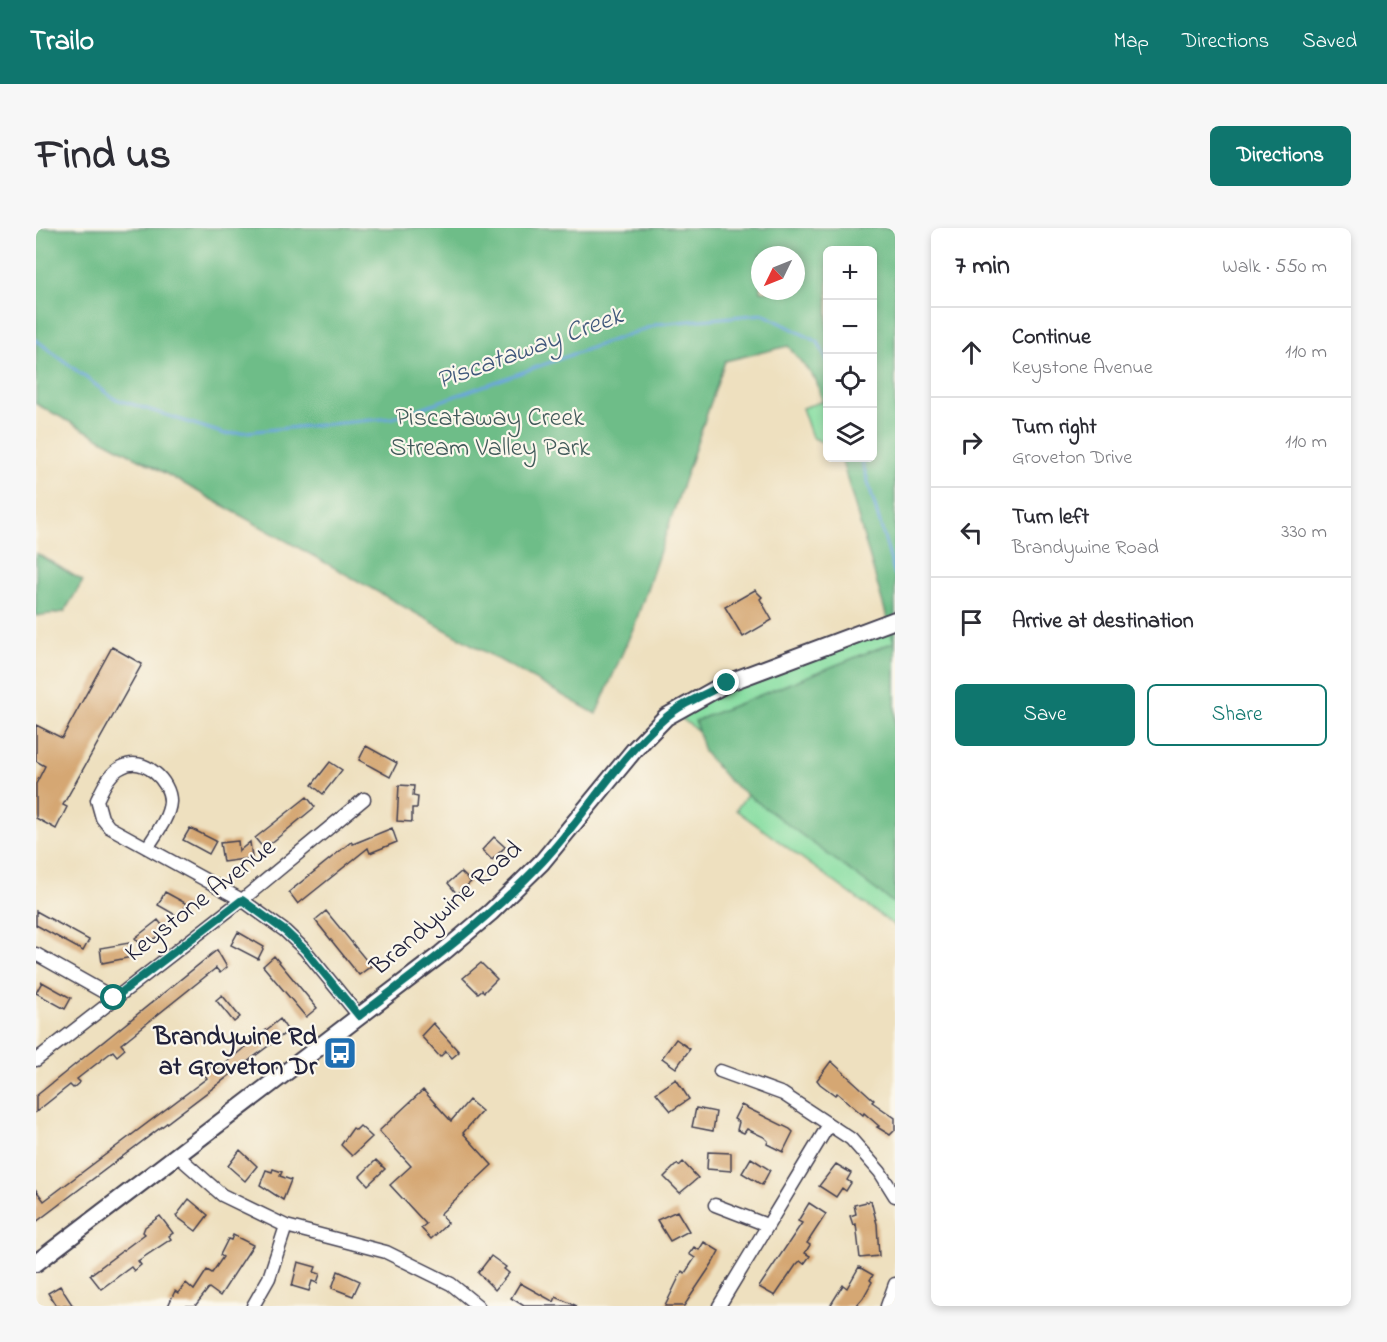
<!DOCTYPE html>
<meta charset="utf-8">
<style>
:root{--surface:#fff;--page:#f7f7f7;--text:#2b2b33;--muted:#7c7c81;--line:#e1e1e2;--accent:#0f766e}
body{margin:0;font-family:"Indie Flower",sans-serif;background:var(--page);color:var(--text)}
.controls{position:absolute;right:18px;top:18px;display:grid;overflow:hidden;border-radius:9px;box-shadow:0 3px 9px #0003}
.controls button{width:54px;height:54px;display:grid;place-items:center;padding:0;border:0;border-bottom:2px solid var(--line);background:var(--surface);color:var(--text);font:30px sans-serif}
.compass{position:absolute;left:715px;top:18px;width:54px;height:54px;border-radius:50%;background:var(--surface);box-shadow:0 3px 9px #0003;rotate:227deg}
.stop{position:absolute;width:18px;height:18px;margin:-14px;border:4px solid #0f766e;border-radius:50%;background:#fff}
.stop.end{background:#0f766e;border-color:#fff;box-shadow:0 2px 6px #0008}
.list{margin:0;padding:0;list-style:none}
h2{display:flex;justify-content:space-between;align-items:center;height:78px;margin:0;padding:0 24px;font-size:26px}
h2 small{font-size:20px;font-weight:400;color:var(--muted)}
.list li{display:grid;grid-template-columns:39px 1fr auto;gap:18px;align-items:center;box-sizing:border-box;height:90px;padding:0 24px;border-top:2px solid var(--line)}
.list b{display:block;font-size:22px;white-space:nowrap}
.list p{margin:0;font-size:20px;white-space:nowrap;color:var(--muted)}
.list em{font-size:20px;font-style:normal;color:var(--muted)}
.actions{display:flex;gap:12px;padding:18px 24px}
.actions a{flex:1;padding:14px 0;border:2px solid var(--accent);border-radius:9px;text-align:center;font-size:21px;color:var(--accent)}
.actions .main{background:var(--accent);color:#fff}
.icon{flex:none;width:33px;height:33px;fill:none;stroke:currentColor;stroke-width:2;stroke-linecap:round;stroke-linejoin:round}
.map{position:relative;flex:none;width:859px;height:1078px;overflow:hidden;border-radius:9px}
header{display:flex;align-items:center;gap:36px;box-sizing:border-box;height:84px;padding:0 30px;background:var(--accent);color:#fff}
header strong{font-size:28px}
nav{display:flex;gap:33px;margin-inline-start:auto;font-size:21px}
.intro{display:flex;align-items:center;justify-content:space-between;box-sizing:border-box;height:144px;padding:0 36px}
h1{margin:0;font-size:42px}
.button{padding:15px 27px;border-radius:9px;background:var(--accent);color:#fff;font-size:21px;font-weight:700}
main{display:flex;gap:36px;padding:0 36px}
aside{flex:1;background:var(--surface);border-radius:9px;box-shadow:0 3px 9px #0003}
.map>svg:first-child{display:block}
</style>
<header>
<strong>Trailo</strong>
<nav><a>Map</a><a>Directions</a><a>Saved</a></nav>
</header>
<div class="intro"><h1>Find us</h1><a class="button">Directions</a></div>
<main>
<div class="map">
<svg width="859" height="1078" viewBox="0 0 859 1078">
<rect width="100%" height="100%" fill="#fbf7ec"/>
<filter id="ink" filterUnits="userSpaceOnUse"><feTurbulence type="fractalNoise" baseFrequency=".0167" numOctaves="2"/><feDisplacementMap in="SourceGraphic" scale="12" xChannelSelector="R" yChannelSelector="G"/><feConvolveMatrix kernelMatrix="1 2 1 2 8 2 1 2 1" color-interpolation-filters="sRGB"/></filter>
<filter id="wash" filterUnits="userSpaceOnUse"><feTurbulence type="fractalNoise" baseFrequency=".008" numOctaves="4" result="noise"/><feDisplacementMap in="SourceGraphic" scale="24" xChannelSelector="R" yChannelSelector="G"/><feGaussianBlur stdDeviation="1.35" result="paint"/><feColorMatrix in="noise" values="0 0 0 0 0 0 0 0 0 0 0 0 0 0 0 0 0 1.4 0 .05"/><feComposite in="paint" operator="in"/></filter>
<g filter="url(#wash)">
<rect width="100%" height="100%" fill="#eee0bf"/>
<!-- green -->
<path fill="#88dea2" stroke="#55806e" stroke-width="1.5" d="M791,172V217L776,209L766,180Z
M859,399V698L700,582L724,548L642,488L673,468Z"/>
<!-- forest -->
<path fill="#6ebd88" stroke="#487062" stroke-width="1.5" fill-rule="evenodd" d="M0,0H859V676L693,553L668,524L659,493L858,414L805,230H836V22H792L791,188L780,152L752,118L689,133L599,396L560,486L109,234L0,176ZM724,27H760V63H724Z
M0,325L47,353L28,384L0,388Z"/>
<g fill="none" stroke-linecap="round" stroke-linejoin="round">
<!-- stream -->
<path stroke="#6ba6dc" stroke-width="3" d="M0,112L77,170L189,206L357,190L622,96L727,86L782,114L792,135
M825,230L859,347"/>
</g>
<g id="blocks">
<!-- building -->
<path fill="#d5a773" d="M719,362L726,369L724,371L736,392L707,409L689,379Z
M76,419L106,436L27,577L31,579L20,601L0,590V556L9,538L0,533V497L26,510Z
M330,518L361,535L354,549L323,532Z
M294,534L306,542L287,566L276,557Z
M363,557L378,558L377,568L382,569L381,580H376V594L361,593Z
M271,569L279,579L228,621L219,610Z
M154,600L180,613L173,626L147,612Z
M356,600L361,614L334,625L332,620L262,676L253,664L315,614L317,616Z
M458,609L469,619L456,632L446,622Z
M202,613L203,623L214,614L216,630L187,634L184,615Z
M425,644L435,654L421,666L412,655Z
M129,664L151,676L143,689L122,677Z
M0,683L53,712L47,723L0,697Z
M290,683L335,738L323,747L279,692Z
M122,692L130,702L107,719L99,710Z
M202,704L228,719L222,731L195,717Z
M93,715L96,729L66,735L64,720Z
M181,722L191,739L184,745L180,740L85,816L89,821L81,828L77,823L41,851L44,854L37,860L34,857L0,884V868Z
M238,728L281,780L270,789L227,738Z
M445,735L461,751L448,764L446,762L442,765L427,750Z
M6,754L35,770L29,781L0,765Z
M186,767L204,789L198,794L180,772Z
M244,791L252,803L0,994V962L8,973L171,850L166,843L173,838L178,844Z
M397,795L423,824L416,830L410,823L404,829L385,808Z
M640,811L654,821L640,840L626,830Z
M795,833L838,872L836,874L859,890V902L854,907L841,899L843,898L828,885L827,887L801,865L799,867L784,856L781,852Z
M640,851L653,871L635,883L620,865Z
M387,862L415,893L433,872L446,883L427,905L456,937L404,986L412,995L395,1011L385,1000L390,996L354,957L375,938L343,903Z
M705,877L754,901L757,904L747,924L731,916L732,913L728,909L711,901L708,905L701,902L703,894L698,891Z
M660,880L680,884L677,903L656,899Z
M324,898L336,909L316,928L305,917L317,900L320,902Z
M204,922L221,938L209,953L192,938Z
M672,924L695,925V943L671,941Z
M715,930L734,942L726,957L706,945Z
M340,932L349,941L332,957L324,948Z
M647,934L662,950L644,965L628,949L641,936L643,938Z
M800,936L815,945L811,952L815,955L810,963L806,960L800,969L783,958Z
M237,941L246,944L244,948L255,952L247,972L224,957L230,942L236,944Z
M153,971L172,987L160,1003L140,988Z
M835,973L841,996L843,1028L824,1030L820,996L817,997L814,988L820,986L818,977Z
M773,975L790,986L771,1015L774,1017L769,1025L774,1028L768,1036L764,1033L760,1037L739,1068L723,1059L766,995L762,993Z
M641,983L653,1003L634,1013L621,992Z
M124,988L137,1005L133,1008L135,1011L102,1033L105,1037L98,1043L95,1039L65,1061L54,1047L109,1006L107,1004L109,999Z
M197,1007L217,1017L184,1068L173,1060L159,1078H132L139,1063L142,1065L150,1055L158,1062L171,1042L176,1045L187,1029L184,1027L192,1011L195,1012Z
M668,1014L683,1023L676,1036L648,1078H629L646,1043L649,1045L659,1030L653,1026L658,1019L663,1022Z
M455,1028L470,1039L468,1041L473,1045L459,1062L442,1045Z
M262,1034L280,1039L278,1044L284,1046L281,1055L276,1053L273,1063L256,1058Z
M823,1039L837,1047L834,1052L836,1054L827,1070L820,1078H794L807,1057L811,1060Z
M302,1043L324,1053L317,1068L296,1060Z
M484,1055L518,1074L520,1069L541,1078H488L475,1070Z
M24,1058L37,1078H20L12,1065Z"/>
</g>
</g>
<g filter="url(#ink)">
<use href="#blocks" fill-opacity="0" stroke="#413e4f" stroke-width="1.5"/>
<g fill="none" stroke-linecap="round" stroke-linejoin="round">
<!-- street casing -->
<g stroke="#413e4f" stroke-width="15">
<path id="street" d="M111,620C119,607 133,590 134,574C135,553 107,527 86,539C73,545 67,560 61,572L66,590L73,599L206,672L249,703L269,722L323,788
M0,726L78,770
M0,832L206,672L328,571
M684,843L747,866L815,911L844,944L859,968
M142,928L186,967L250,998L350,1024L415,1056L442,1078
M679,977L731,997
M217,1078L233,1050L250,998
M683,1078L792,898
M851,1078L859,1056"/>
</g>
<!-- secondary casing -->
<g stroke="#413e4f" stroke-width="20">
<path id="secondary" d="M0,1035L405,726L455,684L506,634L599,521L630,489L691,455L859,392"/>
</g>
<!-- street -->
<use href="#street" stroke="#fff" stroke-width="12"/>
<!-- secondary -->
<use href="#secondary" stroke="#fff" stroke-width="16"/>
</g>
</g>
<g fill="none" stroke-linecap="round" stroke-linejoin="round" filter="url(#ink)">
<!-- route -->
<path stroke="#0f766e" stroke-width="8" d="M78,770L206,672L249,703L269,722L323,788C387,740 452,692 507,633C549,588 581,531 628,491C646,475 670,466 691,455"/>
</g>
<!-- icons -->
<defs>
<g id="bus-square" transform="scale(1.725)"><rect x="-9" y="-9" width="18" height="18" rx="4" fill="#1f6fb2" stroke="#fbf7ec"/><path d="M-5-6H5V4H4V6H2V4H-2V6H-4V4H-5ZM-3.5-4V0h7V-4ZM-3.5 1.2v1.5H-2V1.2ZM2 1.2v1.5H3.5V1.2Z" fill="#fff"/></g>
</defs>
<g fill-rule="evenodd">
<use href="#bus-square" x="304" y="825"/>
</g>
<g text-anchor="middle" dominant-baseline="central" stroke-width="4.5" stroke-linejoin="round" paint-order="stroke">
<!-- park labels -->
<g font-size="26" fill="#415a5a" stroke="#fbf7ec">
<text x="454" y="191">Piscataway Creek<tspan x="454" dy="30">Stream Valley Park</tspan></text>
</g>
<!-- street labels -->
<g font-size="26" fill="#22223b" stroke="#fbf7ec">
<text transform="translate(165 673) rotate(-38)">Keystone Avenue</text>
<text transform="translate(411 681) rotate(-41)">Brandywine Road</text>
</g>
<!-- poi labels -->
<g font-size="26" font-weight="bold" fill="#22223b" stroke="#fbf7ec" text-anchor="end">
<text x="281" y="810">Brandywine Rd<tspan x="281" dy="30">at Groveton Dr</tspan></text>
</g>
<!-- water labels -->
<g font-size="27" font-style="italic" fill="#3f577b" stroke="#fbf7ec">
<text transform="translate(494 121) rotate(-20)">Piscataway Creek</text>
</g>
</g>
</svg>
<div class="controls">
<button>+</button>
<button>−</button>
<button><svg class="icon" aria-label="locate" viewBox="0 0 24 24"><circle cx="12" cy="12" r="6"/><path d="M12 2v4M12 18v4M2 12h4M18 12h4"/></svg></button>
<button><svg class="icon" aria-label="layers" viewBox="0 0 24 24"><path d="M12 4l9 5-9 5-9-5zM3 14l9 5 9-5"/></svg></button>
</div>
<svg class="compass" viewBox="-18 -18 36 36"><path d="M0-13l5 13h-10z" fill="#e53935"/><path d="M0 13l5-13h-10z" fill="#7c7c81"/></svg>
<div class="stop" style="left:78px;top:770px"></div>
<div class="stop end" style="left:691px;top:455px"></div>
</div>
<aside>
<h2>7 min<small>Walk · 550 m</small></h2>
<ul class="list">
<li><svg class="icon" aria-label="ahead" viewBox="0 0 24 24"><path d="M12 20V5M6 11l6-6 6 6"/></svg><div><b>Continue</b><p>Keystone Avenue</p></div><em>110 m</em></li>
<li><svg class="icon" aria-label="right" viewBox="0 0 24 24"><path d="M7 20v-9h11M14 6l5 5-5 5"/></svg><div><b>Turn right</b><p>Groveton Drive</p></div><em>110 m</em></li>
<li><svg class="icon" aria-label="left" viewBox="0 0 24 24"><path d="M17 20v-9H6M10 6l-5 5 5 5"/></svg><div><b>Turn left</b><p>Brandywine Road</p></div><em>330 m</em></li>
<li><svg class="icon" aria-label="arrive" viewBox="0 0 24 24"><path d="M6 21V4h12l-3 4 3 4H6"/></svg><div><b>Arrive at destination</b></div></li>
</ul>
<div class="actions"><a class="main">Save</a><a>Share</a></div>
</aside>
</main>
